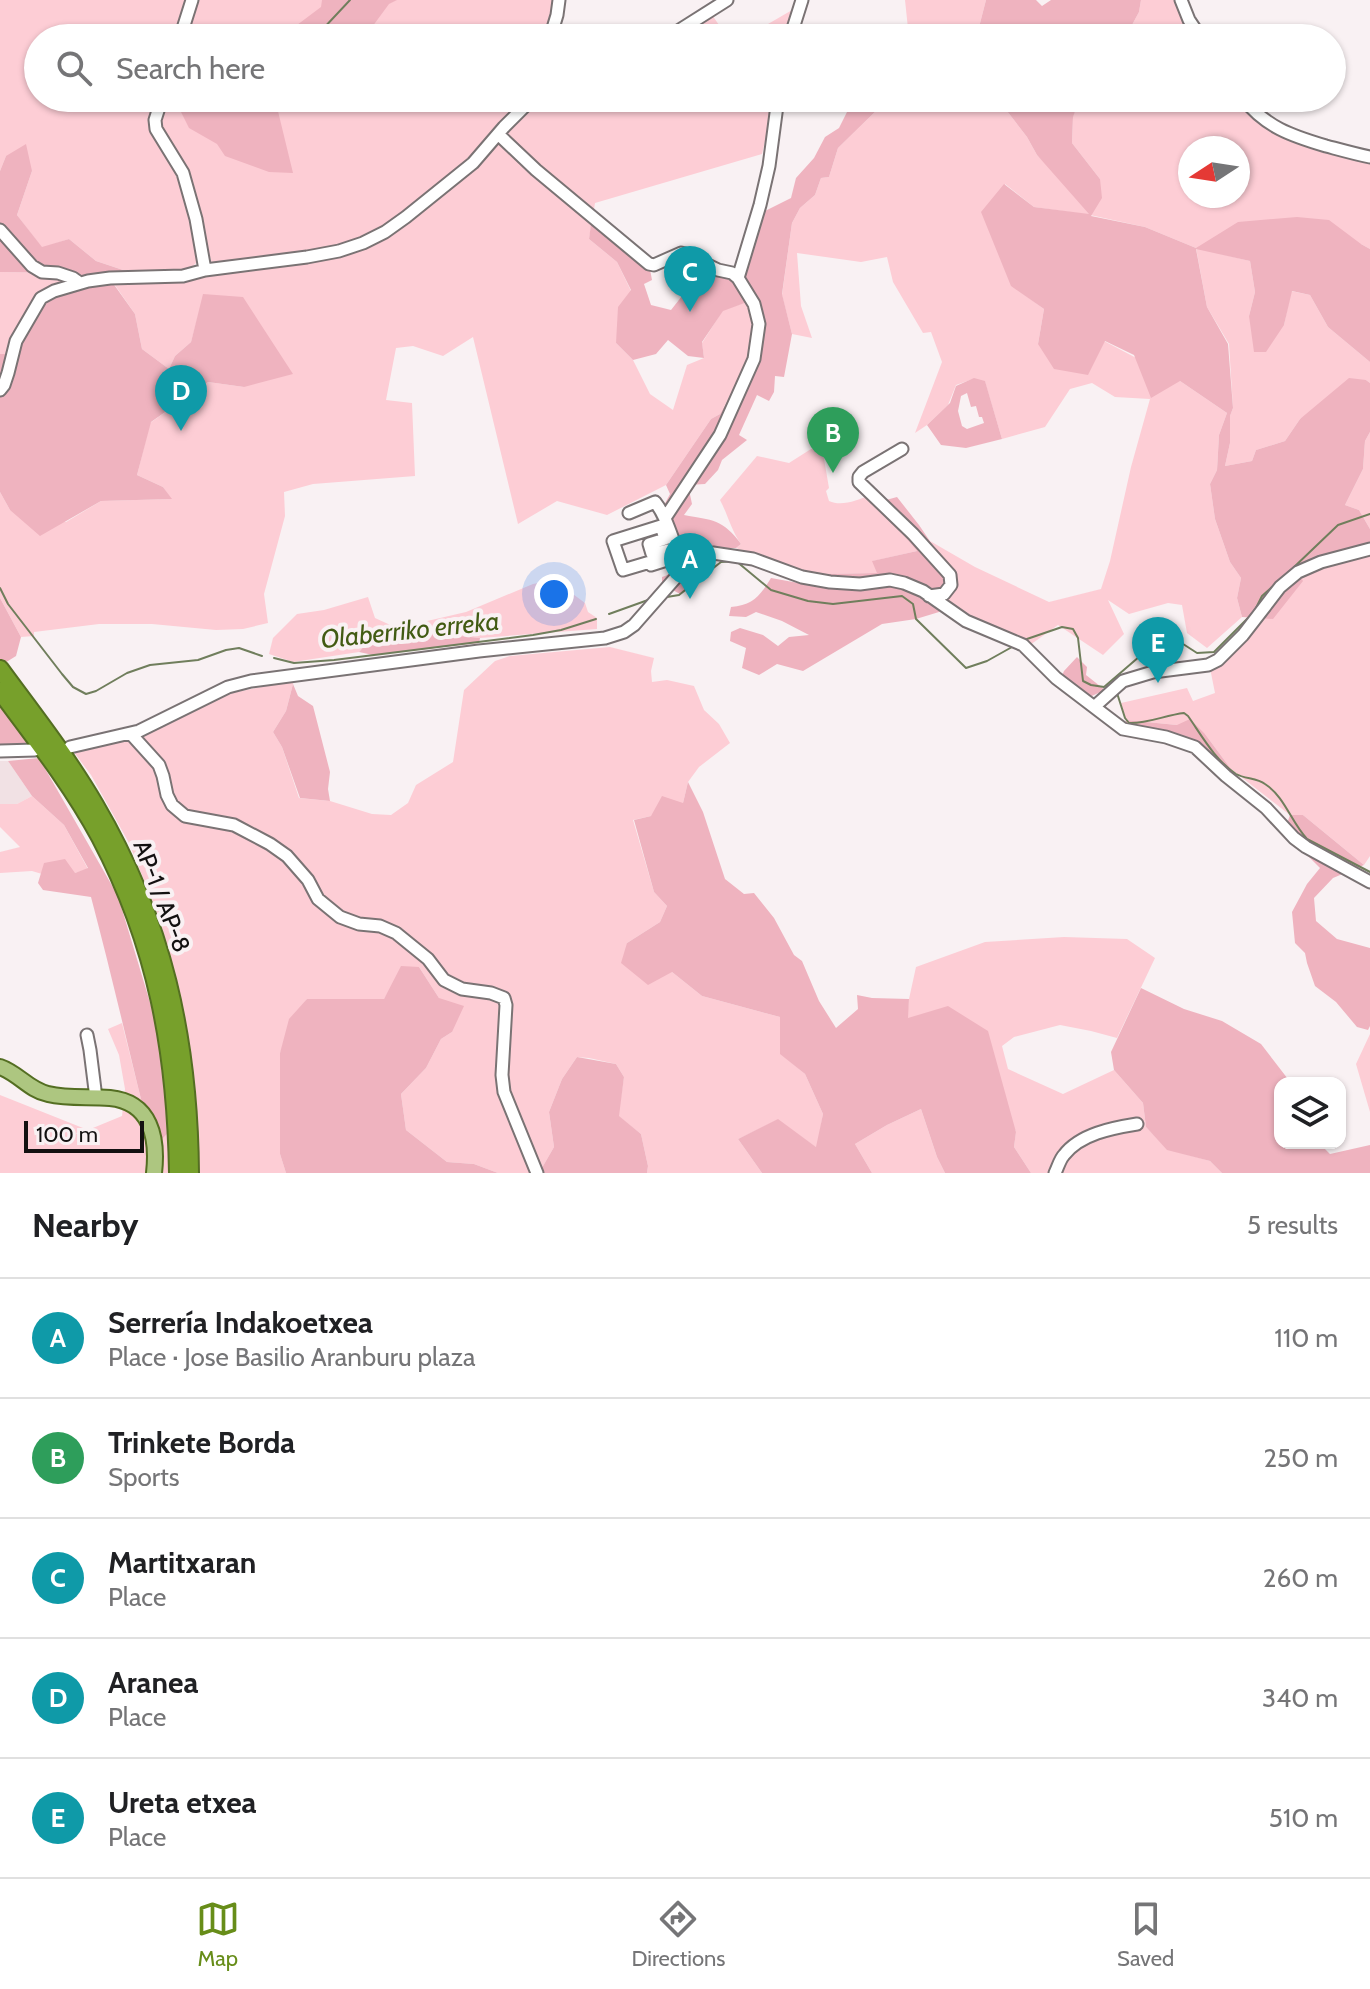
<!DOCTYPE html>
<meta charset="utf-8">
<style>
:root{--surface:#fff;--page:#f6f6f6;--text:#202124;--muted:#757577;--line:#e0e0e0;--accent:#678d19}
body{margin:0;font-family:Cabin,sans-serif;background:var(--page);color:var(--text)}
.controls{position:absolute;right:24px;bottom:24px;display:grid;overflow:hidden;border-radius:16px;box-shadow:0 2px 6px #0004}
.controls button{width:72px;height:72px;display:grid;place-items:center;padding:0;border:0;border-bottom:2px solid var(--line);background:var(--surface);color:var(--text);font:40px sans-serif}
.compass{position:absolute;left:1178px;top:136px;width:72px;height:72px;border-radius:50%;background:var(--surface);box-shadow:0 2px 6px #0004;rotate:258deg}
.scale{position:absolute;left:24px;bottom:20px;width:120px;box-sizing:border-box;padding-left:8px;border:4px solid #131111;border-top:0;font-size:22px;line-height:28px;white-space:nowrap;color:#131111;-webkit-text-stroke:6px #f9f1f3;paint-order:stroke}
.you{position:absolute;left:554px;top:594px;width:28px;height:28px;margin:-20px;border:6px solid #fff;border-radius:50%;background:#1a73e8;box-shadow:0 0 0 12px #1a73e833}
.badge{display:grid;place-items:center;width:52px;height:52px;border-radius:50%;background:var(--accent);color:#fff;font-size:26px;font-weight:700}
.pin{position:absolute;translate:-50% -66px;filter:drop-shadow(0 2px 4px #0008)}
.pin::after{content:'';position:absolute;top:42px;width:28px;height:24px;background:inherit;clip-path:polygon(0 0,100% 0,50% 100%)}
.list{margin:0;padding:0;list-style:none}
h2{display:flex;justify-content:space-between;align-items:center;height:104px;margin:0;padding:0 32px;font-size:34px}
h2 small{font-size:26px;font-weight:400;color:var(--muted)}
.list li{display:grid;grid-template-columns:52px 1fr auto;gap:24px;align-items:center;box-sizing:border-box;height:120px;padding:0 32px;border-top:2px solid var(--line)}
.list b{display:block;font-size:30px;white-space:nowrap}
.list p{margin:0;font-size:26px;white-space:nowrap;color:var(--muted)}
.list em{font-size:26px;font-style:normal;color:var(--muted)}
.icon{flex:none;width:44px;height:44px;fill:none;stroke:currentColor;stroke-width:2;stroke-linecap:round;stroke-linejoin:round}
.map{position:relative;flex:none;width:1370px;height:1173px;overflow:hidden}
.search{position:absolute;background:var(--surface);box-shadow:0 2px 6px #0004;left:24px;right:24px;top:24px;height:88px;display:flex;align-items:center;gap:20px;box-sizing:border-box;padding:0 28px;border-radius:44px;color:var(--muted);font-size:30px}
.sheet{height:704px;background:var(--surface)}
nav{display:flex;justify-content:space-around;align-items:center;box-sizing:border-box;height:112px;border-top:2px solid var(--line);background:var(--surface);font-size:22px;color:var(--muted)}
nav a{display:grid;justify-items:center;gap:4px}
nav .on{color:var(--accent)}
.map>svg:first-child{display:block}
</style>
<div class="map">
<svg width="1370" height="1173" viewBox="0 0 1370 1173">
<rect width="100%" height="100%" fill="#f9f1f3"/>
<!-- built -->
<path fill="#f1e1e4" d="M0,761H8L32,796L17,804H0Z"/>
<!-- green -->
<path fill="#fdcdd5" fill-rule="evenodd" d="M0,0H566L552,38H38V98H775L762,154L595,203L589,239L617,262L631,291L616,343L633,360L650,394L673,410L687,365L704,358L702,343L723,310L750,301L756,323L754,345L747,364L720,414L711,419L666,485L607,515L557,501L518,524L473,337L443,356L413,346L396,348L386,400L412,403L415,476L313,484L284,492L285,516L264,594L268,623L243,629L216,630L152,624H99L34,632V636L21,637L0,598V492L10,510L66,522L101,501L171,499L163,487L137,475L150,423L208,382L244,387L204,294L191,342L175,356L169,369L142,349L135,314L110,278L140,284L208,276L278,261L213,267L191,194L158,134L184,194L199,260L189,270L132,273L96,261L69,239L42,248L17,215L32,171L6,156L0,171Z
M905,0H986L978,31L933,38H909Z
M1141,0H1181L1201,38H1125L1139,12Z
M799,6L789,38H744Z
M710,12L728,38H667Z
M883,98H997L1027,137L1037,155L1060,178L1100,179L1072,143L1073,116L1080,98H1244L1275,127L1370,156V249L1361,244L1221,254L1250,261L1255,292L1249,316L1284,325L1291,291L1310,295L1328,327L1370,362V383L1366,380L1300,419L1285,441L1256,450L1252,461L1225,466L1230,443V416L1233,408L1229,344L1207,307L1196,248L1145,227L1090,215L1034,207L1005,184L1011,285L1044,309L1038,344L1104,341L1180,381L1227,413L1219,435L1217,470L1210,484L1215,519L1230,562L1241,578L1237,598L1242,617L1207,648L1187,633L1182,605L1168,603L1129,614L1108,600L1124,634L1103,655L1058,625L1030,645L961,614L944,602L955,578L930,541L975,567L1049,602L1101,589L1110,561L1131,467L1150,399L1115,397L1092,383L1070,389L1045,427L1002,439L985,382L973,379L956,385L948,405L927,425L915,433L942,362L931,332L923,333L893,282L887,257L861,262L797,253L801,306L812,338L792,334L782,295L792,223L800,208L815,195L821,178L829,177L838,148L880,107ZM1190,148H1238V196H1190Z
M0,272L60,273L78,283L10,354H0Z
M1370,432V529L1359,510L1345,505L1363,469L1365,441Z
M822,447L829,488L826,491L829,501C842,507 857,500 871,495L917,551L873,561L878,573L825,574V578L764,560L736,548L741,544C731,530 728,515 720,500L757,456L789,463L811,449Z
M1370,545V856L1364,865L1303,815H1290L1231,769L1205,734L1177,725L1126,720L1121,703L1187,688L1193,701L1215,693L1210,668L1298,572Z
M554,580L585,603L588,612L597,618V629L480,638L422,632L372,637L359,652L293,662L269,654L273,638L297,614L324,610L368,597L375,618L397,628L466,612L533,584Z
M610,647L654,658L651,671L652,682L667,680L694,686L704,710L719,724L730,743L699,767L688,782L683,803L651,816L633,820L654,892L667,906L660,922L627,943L672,972L702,996L780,1017V1053L805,1074L823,1114L817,1148L778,1120L738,1139L762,1173H647L648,1166L641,1134L618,1116L624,1077L616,1064L589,1058L577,1057L562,1079L549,1112L554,1147L539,1173H498L474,1164L447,1162L406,1130L401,1094L426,1068L441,1039L452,1032L439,998L419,967L389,991L384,999H307L280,1053V1154L286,1173H198L196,1115L184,1013L160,920L129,843L91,775L70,747L143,736L232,693L294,680L286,711L273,732L282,747L299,798L330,801L372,814L391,815L408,803L416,785L453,762L464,690L495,661L510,656Z
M32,796L64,825L88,869L75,873L42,874L32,871L0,873V852L20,847L0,827V804H17Z
M1064,937L1127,939L1155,958L1117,1038L1091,1031L1060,1025L1014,1037L1002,1046L1008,1069L1063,1094L1114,1070L1143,1103L1146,1127L1167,1149L1210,1161L1222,1173H1031L1014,1147L1016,1131L907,1018L909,999L916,967L985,942Z
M122,1023L153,1147L170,1131L171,1173H0V1095L88,1130L122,1116L125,1089L119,1055L108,1029Z
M1370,1034V1112L1356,1064Z
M921,1109L937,1157L945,1173H872L855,1144L887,1125Z"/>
<!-- forest -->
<path fill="#efb3bf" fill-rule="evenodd" d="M322,0H397L389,4L364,38H265L297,25L321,7Z
M986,0H1036L1042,6L1051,0H1141L1139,12L1125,38H933L978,31Z
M858,98H883L880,107L838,148L829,177L821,178L815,195L800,208L792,223L782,294L792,334L784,377L775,376L774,392L769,401L757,395L739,435L747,440L722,460L718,470L705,484L688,485L692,504L684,515C712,520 723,519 741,544L736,548H714V567L680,594L662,584V577C673,574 676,567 684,560C690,555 696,552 703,549C672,541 674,537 662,509L670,494L666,485L711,419L720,414L758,347L750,301L723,311L702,342L704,358L688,356L668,340L656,354L633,360L616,343L618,307L631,290L617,262L589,239L592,217L649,264L652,280L644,284L651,305L671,310L682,296L696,293L704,286L698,274L697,261L740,278L763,212L791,198L796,178L814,158L825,137L839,128L849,108Z
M997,98H1080L1073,117L1072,143L1100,179L1102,198L1091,216L1145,227L1196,248L1238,222L1297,217L1329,220L1361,244L1370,249V362L1328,327L1310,295L1292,291L1284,325L1266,352H1254L1249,316L1255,292L1250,261L1196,249L1207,307L1228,344L1233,408L1230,416V443L1225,466L1252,461L1256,450L1285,441L1300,419L1349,378L1366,380L1370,383V432L1365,441L1363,469L1345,505L1359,510L1370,529V545L1298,573L1303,581L1273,619L1242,617L1237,598L1241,578L1230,562L1215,519L1210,484L1217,470L1219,435L1227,413L1180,381L1151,398L1134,355L1105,341L1088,375L1054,369L1038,344L1044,309L1011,286L981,212L1004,184L1034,207L1089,214L1037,155L1027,137Z
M276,103L293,173L269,172L225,156L217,144L189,128L180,110L227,111Z
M26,144L32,171L17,215L42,247L69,239L96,261L132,273L110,279L135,314L142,349L169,369L175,356L191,342L203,294L243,297L293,374L244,387L208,382L151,422L137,475L163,487L172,499L101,501L40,536L10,510L0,492V354H10L36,305L77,283L60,273L0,272V171L6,156Z
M974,378L985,381L1002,439L966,448L941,445L927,425L950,403L956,386ZM967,393L971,407L976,406L979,417H982L984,423L967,429L962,426L958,411L961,396Z
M897,497L919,525L955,578L939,612L916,619L882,624L803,671L777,664L759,675L742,668L746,648L730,641L731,632L740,628L763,635L778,646L789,637L809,635L782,621L756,612L746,617L729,616L731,607C753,605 760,596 771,578L826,588L824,574L877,573L872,561L917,551L881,508L886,500Z
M0,598L21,637L16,656L0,666Z
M422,632L480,638L479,643L373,655L359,652L372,637Z
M1077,657L1087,667L1086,675L1105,690L1083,700L1057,687L1064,671Z
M0,673L37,747L0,751Z
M293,684L298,696L313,706L330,772L328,789L330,801L300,798L282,747L273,732L286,711Z
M1190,719L1205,734L1231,769L1221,775L1182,742L1123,729L1126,720L1177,725Z
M39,758L118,896L155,1019L170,1131L153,1148C132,1064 113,980 91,897L43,890L38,883L44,863L65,859L75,873L88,868L64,825L32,796L8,761Z
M688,782L703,812L725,879L744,894L754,893L774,918L794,955L802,961L819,1001L836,1028L858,1009L857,995L872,998L909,999L908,1018L948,1006L988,1031L1016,1132L1014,1147L1031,1173H945L937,1157L921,1109L887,1125L855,1144L872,1173H762L738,1139L778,1119L816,1147L823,1114L805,1074L780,1054V1017L702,996L672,972L648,985L621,963L627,943L660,922L667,906L654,892L634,820L651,816L662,796L683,803Z
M1290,815H1303L1364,865L1333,878L1314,898L1316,921L1337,939L1370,948V1026L1368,1030L1357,1027L1336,1002L1315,986L1307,963L1305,953L1295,943L1292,912L1307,884L1320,868L1284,832Z
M401,966L419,967L439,998L464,1006L452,1032L441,1039L426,1068L401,1094L406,1130L447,1162L474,1164L498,1173H286L280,1154V1053L289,1019L307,999H384Z
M1141,988L1184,1009L1222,1021L1261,1044L1291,1083H1280V1143H1319L1330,1154L1370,1145V1173H1222L1210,1161L1167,1150L1146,1127L1143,1103L1114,1070L1111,1052Z
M577,1057L616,1064L624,1077L619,1116L641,1134L648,1166L647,1173H539L554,1147L549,1112L562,1079Z"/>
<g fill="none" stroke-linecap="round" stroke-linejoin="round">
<!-- stream -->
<path stroke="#707e5c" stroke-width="2" d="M317,38L321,31L350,0
M0,588L8,604L62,674L73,687L86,694L96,691L127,673L150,665L198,660L226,650L239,648L262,656
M667,597L679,595L721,562L736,561L771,590L808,601L833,604L902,596L913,604L916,619L966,668L987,661L1012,647
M609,614L648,600
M1024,640L1062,627L1073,629L1078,638L1083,681L1091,685L1104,687L1147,650L1173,642H1180L1197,653L1214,652L1254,612L1262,596L1292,569L1338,525L1370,514
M274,658L294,663L334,660L533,635L561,630L596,619
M1117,693L1125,718L1129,723C1146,724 1166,715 1184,713L1188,716C1202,736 1215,760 1236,774C1245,779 1257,778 1265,784C1285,797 1291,822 1307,839L1370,872"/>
<!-- minor casing -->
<g stroke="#7a7374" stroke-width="15">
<path id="minor" d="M1181,0L1189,20L1201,38
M180,38L192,0
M550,38L557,15L559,0
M667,38L727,0
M790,38L802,0
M162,98L155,120L156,129L183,173L196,219L205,270
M1243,98C1265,127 1292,136 1326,146C1341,150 1355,154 1370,157
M498,134L536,170L649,264L654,265L681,253L685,254L718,270L732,273L738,278L754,304L759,324L754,359L720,435L665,518
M0,230L32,266L42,272L58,273L73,278L80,283
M738,278L760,205L769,166L778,98
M0,390L4,385L8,373L16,341L41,298L54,291L88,281L110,278L183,276L205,270L307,257L339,251L363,243L385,232L406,217L473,163L504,127L533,98
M902,449L863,472L859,477V482L913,534L950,575L951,585L944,594L929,596
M629,513L655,502C670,521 673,547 685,567
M661,526L665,539L649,544L652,554L668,550L670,559L651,565L650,562L623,570L613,541Z
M1094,707L1123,681L1153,672L1208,665L1218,660L1243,635L1280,587L1298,572L1321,562L1370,549
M131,734L159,765L163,776L167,795L172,805L185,816L234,825L270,844L287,856L308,880L318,899L340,917L359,924L380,926L396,933L428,959L444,980L462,989L491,993L504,998L506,1005L502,1075L504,1092L537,1173
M70,747L139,731L228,687L251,681L479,651L605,638L624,632L634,625L685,567L703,555L713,553L753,559L802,577L830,582L860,584L890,580L904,583L923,591L966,621L1023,645L1056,678L1123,729L1166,737L1195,747L1226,776L1266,808L1294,838L1306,847L1370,882
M0,751L35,750
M87,1035L90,1050L96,1098
M1055,1173C1058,1167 1060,1159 1064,1155C1080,1134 1112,1128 1137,1124"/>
</g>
<!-- major casing -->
<g stroke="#546e22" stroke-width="18">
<path id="major" d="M0,1067C18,1073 29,1090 48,1094C69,1099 89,1096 110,1098C151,1102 158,1138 154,1173"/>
</g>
<!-- highway casing -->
<g stroke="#546e22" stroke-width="20">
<path id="highway" d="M0,669C33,714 67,757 95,805C163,921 189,1039 190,1173
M0,691C35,738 72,785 100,837C157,945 176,1052 178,1173"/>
</g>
<!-- minor -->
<use href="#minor" stroke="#fff" stroke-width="11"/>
<!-- major -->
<use href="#major" stroke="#adc680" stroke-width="14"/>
<!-- highway -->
<use href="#highway" stroke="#77a02b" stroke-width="16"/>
</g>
<g text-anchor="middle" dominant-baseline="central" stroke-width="8" stroke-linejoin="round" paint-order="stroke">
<!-- street labels -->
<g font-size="24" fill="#131111" stroke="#f9f1f3">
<text transform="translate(162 896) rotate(69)">AP-1 / AP-8</text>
</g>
<!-- water labels -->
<g font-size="26" font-style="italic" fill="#425b13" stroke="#f9f1f3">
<text transform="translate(410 630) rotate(-6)">Olaberriko erreka</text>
</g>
</g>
</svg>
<div class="controls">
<button><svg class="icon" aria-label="layers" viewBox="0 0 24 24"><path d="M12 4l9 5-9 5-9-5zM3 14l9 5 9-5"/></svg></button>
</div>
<svg class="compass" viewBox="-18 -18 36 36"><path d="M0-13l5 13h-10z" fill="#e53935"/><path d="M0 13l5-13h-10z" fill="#757577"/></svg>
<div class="scale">100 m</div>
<div class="you"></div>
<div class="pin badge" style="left:690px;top:599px;background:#0f9aa8">A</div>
<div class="pin badge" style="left:833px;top:473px;background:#2e9e5b">B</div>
<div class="pin badge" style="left:690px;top:312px;background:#0f9aa8">C</div>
<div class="pin badge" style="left:181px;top:431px;background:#0f9aa8">D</div>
<div class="pin badge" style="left:1158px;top:683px;background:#0f9aa8">E</div>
<div class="search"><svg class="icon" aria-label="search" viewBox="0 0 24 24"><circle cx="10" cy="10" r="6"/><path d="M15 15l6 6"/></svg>Search here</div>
</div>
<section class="sheet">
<h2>Nearby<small>5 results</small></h2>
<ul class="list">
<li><span class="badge" style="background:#0f9aa8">A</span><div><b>Serrería Indakoetxea</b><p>Place · Jose Basilio Aranburu plaza</p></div><em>110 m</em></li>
<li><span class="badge" style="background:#2e9e5b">B</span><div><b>Trinkete Borda</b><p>Sports</p></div><em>250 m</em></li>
<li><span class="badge" style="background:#0f9aa8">C</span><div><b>Martitxaran</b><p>Place</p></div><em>260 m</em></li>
<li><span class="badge" style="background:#0f9aa8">D</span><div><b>Aranea</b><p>Place</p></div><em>340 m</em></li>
<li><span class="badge" style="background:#0f9aa8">E</span><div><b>Ureta etxea</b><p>Place</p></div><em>510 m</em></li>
</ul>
</section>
<nav>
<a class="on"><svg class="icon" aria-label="map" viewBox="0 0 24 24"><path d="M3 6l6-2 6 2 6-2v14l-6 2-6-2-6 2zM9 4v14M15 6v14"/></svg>Map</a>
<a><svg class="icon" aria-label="directions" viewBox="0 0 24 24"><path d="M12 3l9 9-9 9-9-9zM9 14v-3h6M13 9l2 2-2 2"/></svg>Directions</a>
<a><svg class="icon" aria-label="saved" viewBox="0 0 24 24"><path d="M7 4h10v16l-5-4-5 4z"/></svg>Saved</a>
</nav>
